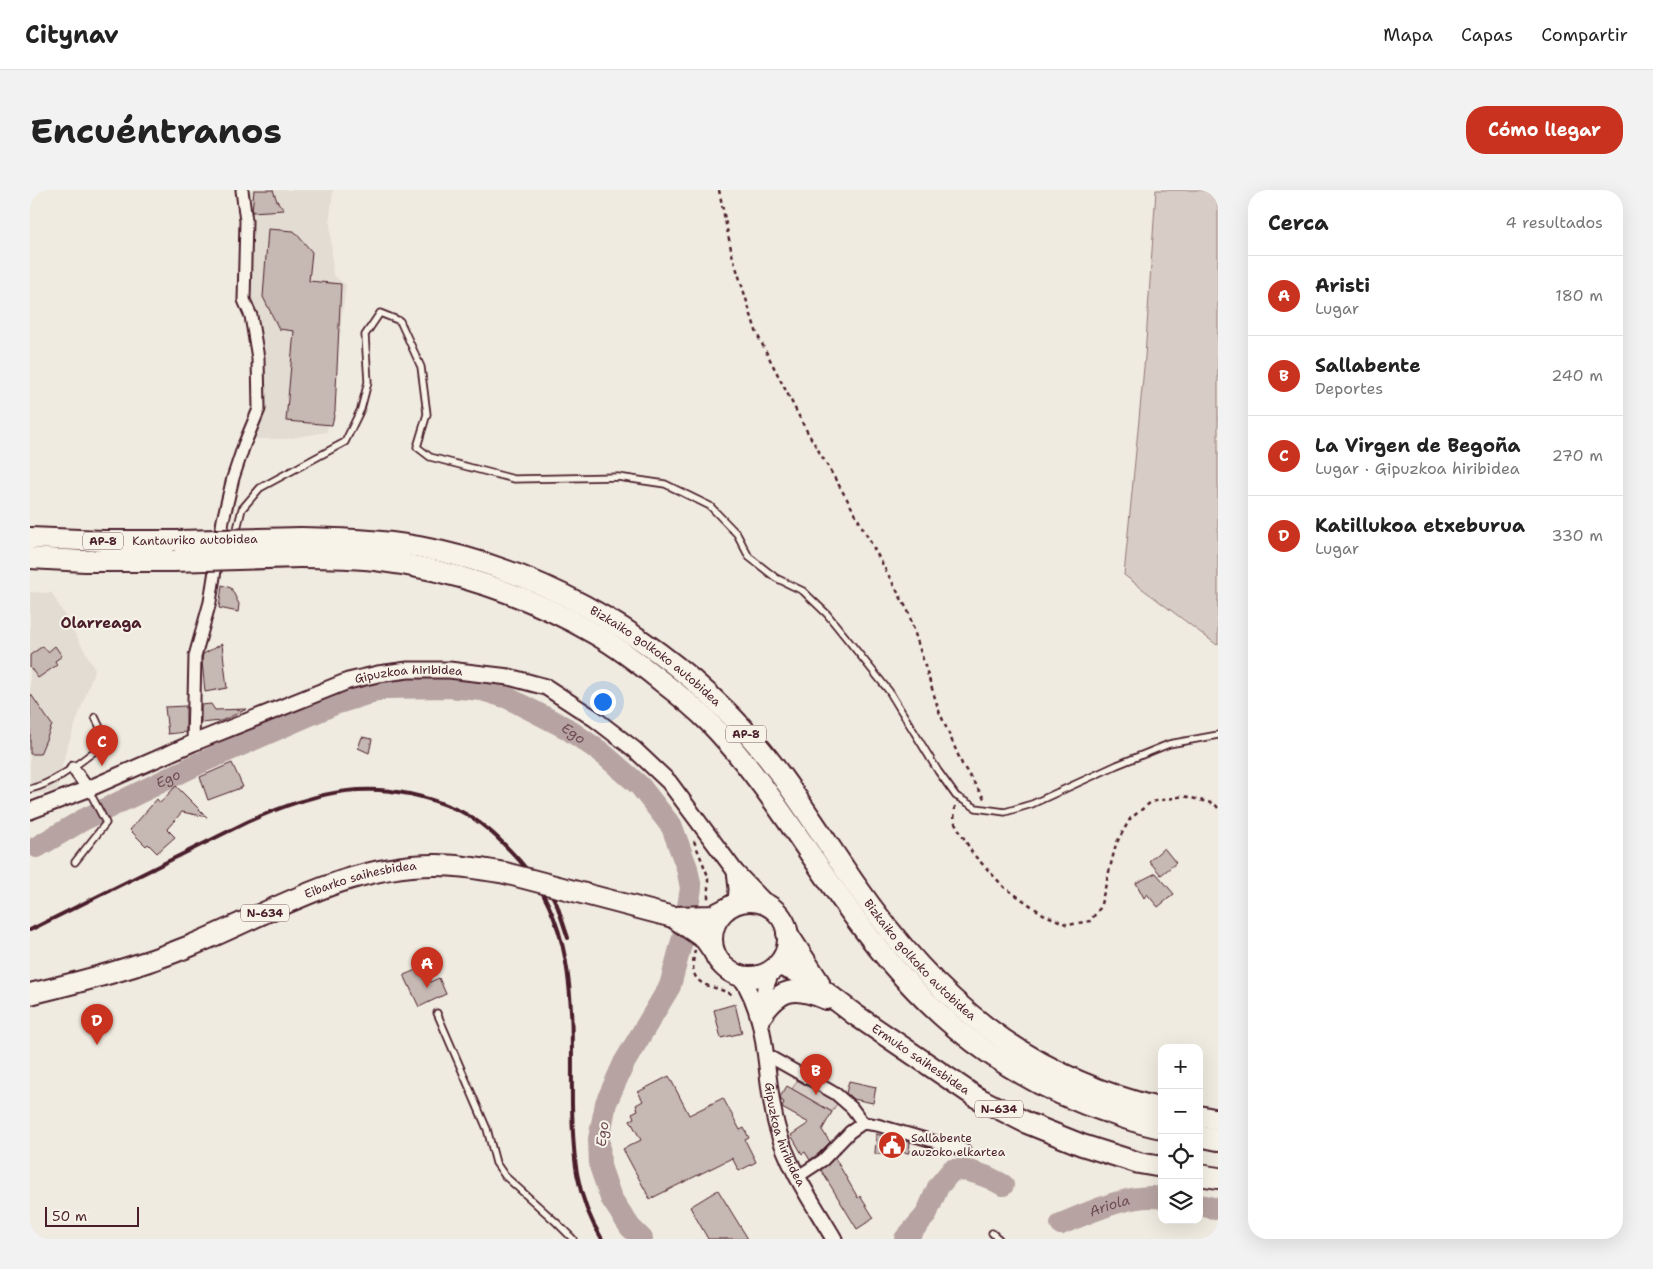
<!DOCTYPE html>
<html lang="es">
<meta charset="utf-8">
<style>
:root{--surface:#fff;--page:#f2f2f2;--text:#222;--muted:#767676;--line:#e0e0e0;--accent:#c8321e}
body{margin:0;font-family:"Shantell Sans",sans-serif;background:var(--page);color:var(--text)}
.controls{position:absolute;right:15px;bottom:15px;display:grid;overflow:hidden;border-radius:10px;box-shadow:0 5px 20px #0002}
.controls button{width:45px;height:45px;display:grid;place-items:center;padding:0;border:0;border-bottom:1px solid var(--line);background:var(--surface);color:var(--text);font:25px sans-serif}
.scale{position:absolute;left:15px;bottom:12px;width:94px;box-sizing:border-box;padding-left:5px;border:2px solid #4a1f2b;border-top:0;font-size:14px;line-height:18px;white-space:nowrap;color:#4a1f2b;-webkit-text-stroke:4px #f7f3e8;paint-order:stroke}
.you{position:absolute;left:572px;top:511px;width:18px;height:18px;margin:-12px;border:4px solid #fff;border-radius:50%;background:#1a73e8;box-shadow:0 0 0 8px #1a73e833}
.badge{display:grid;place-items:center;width:32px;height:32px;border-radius:50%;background:var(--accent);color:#fff;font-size:16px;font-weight:700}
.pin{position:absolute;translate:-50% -41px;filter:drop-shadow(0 1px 2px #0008)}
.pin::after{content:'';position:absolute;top:26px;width:18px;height:15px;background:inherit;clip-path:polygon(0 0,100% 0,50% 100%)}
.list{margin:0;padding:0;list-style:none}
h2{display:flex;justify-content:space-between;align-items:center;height:65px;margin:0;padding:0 20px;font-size:21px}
h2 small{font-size:16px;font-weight:400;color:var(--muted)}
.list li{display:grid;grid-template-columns:32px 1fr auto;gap:15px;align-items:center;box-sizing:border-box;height:80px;padding:0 20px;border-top:1px solid var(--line)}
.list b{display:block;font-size:19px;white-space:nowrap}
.list p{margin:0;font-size:16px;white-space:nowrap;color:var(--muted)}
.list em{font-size:16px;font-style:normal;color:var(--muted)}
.icon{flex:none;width:28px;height:28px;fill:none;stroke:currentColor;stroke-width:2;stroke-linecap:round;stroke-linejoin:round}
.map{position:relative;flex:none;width:1188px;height:1049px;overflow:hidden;border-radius:20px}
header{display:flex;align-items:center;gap:30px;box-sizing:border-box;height:70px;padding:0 25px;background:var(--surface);border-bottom:1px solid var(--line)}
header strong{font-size:24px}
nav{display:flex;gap:28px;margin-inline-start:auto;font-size:18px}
.intro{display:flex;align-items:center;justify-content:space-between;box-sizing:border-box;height:120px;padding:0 30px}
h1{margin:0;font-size:35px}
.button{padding:12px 22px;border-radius:20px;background:var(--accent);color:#fff;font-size:18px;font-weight:700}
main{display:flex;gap:30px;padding:0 30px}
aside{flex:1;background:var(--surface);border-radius:20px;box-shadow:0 5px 20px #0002}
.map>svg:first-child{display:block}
</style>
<header>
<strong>Citynav</strong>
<nav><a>Mapa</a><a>Capas</a><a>Compartir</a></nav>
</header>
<div class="intro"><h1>Encuéntranos</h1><a class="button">Cómo llegar</a></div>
<main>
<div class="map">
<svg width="1188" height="1049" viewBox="0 0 1188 1049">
<rect width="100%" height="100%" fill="#f0ebe0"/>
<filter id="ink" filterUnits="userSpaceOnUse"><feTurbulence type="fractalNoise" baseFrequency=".02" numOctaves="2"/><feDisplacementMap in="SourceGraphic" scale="10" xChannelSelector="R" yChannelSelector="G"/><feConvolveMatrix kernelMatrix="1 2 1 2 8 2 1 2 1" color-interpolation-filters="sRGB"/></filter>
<g filter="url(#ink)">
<!-- built -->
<path fill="#e3dcd2" d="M218,0H303L300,27L303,85L316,95L297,242L256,249H222L230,219L215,110Z
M0,402L22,403L65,479L35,564L27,601L0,604Z"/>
<!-- green -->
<path fill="#d8cdc6" stroke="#917678" d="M1126,0H1188V454L1187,455L1094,385L1115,167Z
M769,888L809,910L802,922L762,899Z"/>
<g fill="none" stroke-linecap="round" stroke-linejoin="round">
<!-- river -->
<g stroke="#b7a4a2" stroke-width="22">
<path id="s1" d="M7,657L53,630L170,573L305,514L356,498L418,497L452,500L478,508L536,538L571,562L610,596L642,637L657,678L661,698L653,747L640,796L594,873L576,913L569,949L570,976L581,1008L600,1037L612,1049"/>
<path d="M1169,1015L1188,1019"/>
<path id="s2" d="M1031,1034C1058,1023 1102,1002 1132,1008"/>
<path d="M875,1049L896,1025L908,997L922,980C939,979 958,986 973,995"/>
</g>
</g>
<!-- building -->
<path fill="#c6b8b3" stroke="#4a1f2b" d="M224,0H243L247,11L254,20L222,22Z
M238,39L264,41L282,62L279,91L311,94L305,221L302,235L256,231L264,141L249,139L233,107Z
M192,395L201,398L209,414L208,422L189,418Z
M192,454L197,498L175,502L172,471L173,464Z
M13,456L18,462L25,456L32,466L25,471L27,475L8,488L0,477V465Z
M0,503L22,535L10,564H0Z
M181,514L185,520L217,519L191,531L171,533V515Z
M156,516V542L138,544L135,517Z
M332,547L342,549L339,563L328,558Z
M202,573L213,597L178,610L170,587Z
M146,596L177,627L152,622L137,639L145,647L127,663L118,654L116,656L100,640L127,609L130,613Z
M1134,658L1146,673L1131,685L1119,671Z
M1126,683L1144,704L1128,717L1117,704L1114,708L1106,693Z
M393,777L400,792L409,788L416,804L389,817L374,785Z
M705,814L712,843L691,848L684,820Z
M639,886L659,925L693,908L710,940L714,938L719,948L715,950L726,972L709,981L702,968L620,1009L593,959L611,950L600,930L604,928L602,923L608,920L606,915L613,911L608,902Z
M819,891L846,897L843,913L823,909L816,903Z
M757,896L802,922L792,940L800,952L788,964L780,970L775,962L772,964L761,945L779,933L752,918L754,912L751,910L750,907Z
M846,944L880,952L879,963L871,962L870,965L845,964Z
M805,968L828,1008L830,1006L844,1028L827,1039L791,980Z
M688,1000L718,1049H678L660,1017Z"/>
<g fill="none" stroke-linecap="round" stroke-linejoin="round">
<!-- lane casing -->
<g stroke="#4a1f2b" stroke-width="9">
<path id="lane" d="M205,347L212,319L230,298L315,252L331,219L338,192L335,145L350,123L370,131L391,177L397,224L387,257L400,267L484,289L588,287L635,294L680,316L707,344L719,367L746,388L773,401L797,424L859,501L908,581L926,606L946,618L975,622L1002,614L1087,575L1139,554L1188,545
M0,599C29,592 53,569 77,552L65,527
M45,672L76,633L58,599
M407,823L457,939L466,973L475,986L527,1033L543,1049
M962,1043L969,1049"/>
</g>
<!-- street casing -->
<g stroke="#4a1f2b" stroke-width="15">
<path id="street" d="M163,553L165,466L180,412L193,330L203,288L214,255L229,219L228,168L221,126L214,110L216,31L212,0
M43,578L58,599
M735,864L806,904L822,918L833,933L847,935L934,960
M767,987L793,970L820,942L833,933"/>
</g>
<!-- secondary casing -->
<g stroke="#4a1f2b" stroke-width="19">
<g id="secondary">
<path id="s3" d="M0,621L58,599L163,553L318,491L348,484L378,480H419L479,487L516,497L565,529L604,559L639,592L705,681L739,716"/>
<path d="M705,681L707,699L706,714"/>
<path id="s4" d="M710,786C741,830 733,887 747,937C758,978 783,1013 804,1049"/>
<path d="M731,825L735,798L742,780"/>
</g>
</g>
<!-- highway casing -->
<g stroke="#4a1f2b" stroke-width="24">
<g id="highway">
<path d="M0,348L73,351H146"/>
<path id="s5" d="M271,348C311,349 350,350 389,357C504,378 613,438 696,521C747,571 784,635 825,694C905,809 993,886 1132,919"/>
<path d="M269,367C295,367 320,367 345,370C421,379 499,405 565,444C588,457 610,474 631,491C648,504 665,518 680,533C731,586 768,648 810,707C881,809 960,884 1080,923C1097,929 1114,935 1132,938"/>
<path d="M0,368L55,371H143"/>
<circle cx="720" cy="749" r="38"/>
<path d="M643,727L682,726L696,719"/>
<path d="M643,727L675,749L684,762"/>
<path d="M757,743L789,792"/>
<path id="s6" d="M749,775L772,784L824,824L946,907L997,933L1052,955L1109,973L1132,977"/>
<path id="s7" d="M0,804C54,791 108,777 160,756C240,723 318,674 407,675C430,675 452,679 475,683"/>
<path d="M731,826C751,797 765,796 796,809"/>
<path d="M1169,926L1188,930"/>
<path d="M1169,946L1188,950"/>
<path d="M1169,985L1188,988"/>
</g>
</g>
<!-- path -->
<path stroke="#4a1f2b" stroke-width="2.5" stroke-dasharray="4 4" stroke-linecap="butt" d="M689,0L702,64L727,144L774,236L817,309L878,421L909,521L932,574L955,610
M925,616L924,631L943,664L974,697L1013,724L1038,735L1060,731L1070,718L1086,654L1100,629L1121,612L1154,606L1185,614L1188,618
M664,651L678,686V710
M665,760C656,801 680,792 705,806"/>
<!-- lane -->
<use href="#lane" stroke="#f7f3e8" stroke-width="5.5"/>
<!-- street -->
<use href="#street" stroke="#f7f3e8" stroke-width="11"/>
<!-- secondary -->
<use href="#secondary" stroke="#f7f3e8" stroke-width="15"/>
<!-- highway -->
<use href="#highway" stroke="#f7f3e8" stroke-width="20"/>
<!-- rail -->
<path stroke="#4a1f2b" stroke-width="4" d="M519,699L527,715L538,748
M0,740L217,632C288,600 346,586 421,617C449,628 469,648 489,670C550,738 541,829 542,915C543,965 545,1006 572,1049"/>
<!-- highway-bridge casing -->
<g stroke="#4a1f2b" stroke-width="24" stroke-linecap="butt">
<path id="highway-bridge" d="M146,351L271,348
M143,371L269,367
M475,683L643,727"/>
</g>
<!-- highway-bridge -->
<use href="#highway-bridge" stroke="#f7f3e8" stroke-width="20"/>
</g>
</g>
<!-- icons -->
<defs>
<g id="civic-disc" transform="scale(1.4375)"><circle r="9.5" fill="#c8321e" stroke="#f7f3e8"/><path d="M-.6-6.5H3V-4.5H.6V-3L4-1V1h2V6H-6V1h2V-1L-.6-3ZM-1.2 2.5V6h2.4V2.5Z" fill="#fff"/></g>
</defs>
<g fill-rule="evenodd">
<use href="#civic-disc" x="862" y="955"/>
</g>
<g text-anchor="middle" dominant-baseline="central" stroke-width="4" stroke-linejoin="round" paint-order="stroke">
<!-- shield labels -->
<g fill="#f7f3e8" stroke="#7e5f64" stroke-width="1">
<rect x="53" y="342.5" width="40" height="17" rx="4"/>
<rect x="696" y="535.5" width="40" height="17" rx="4"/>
<rect x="211" y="714.5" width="48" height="17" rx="4"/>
<rect x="945" y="910.5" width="48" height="17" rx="4"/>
</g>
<g font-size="11" font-weight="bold" fill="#4a1f2b">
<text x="73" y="351">AP-8</text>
<text x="716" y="544">AP-8</text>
<text x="235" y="723">N-634</text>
<text x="969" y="919">N-634</text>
</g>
<!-- street labels -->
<g font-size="12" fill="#4a1f2b" stroke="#f7f3e8">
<text transform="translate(165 350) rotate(-1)">Kantauriko autobidea</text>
<text stroke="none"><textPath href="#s5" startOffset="382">Bizkaiko golkoko autobidea</textPath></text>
<text stroke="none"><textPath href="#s3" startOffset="405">Gipuzkoa hiribidea</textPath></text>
<text stroke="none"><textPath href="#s7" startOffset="351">Eibarko saihesbidea</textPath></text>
<text stroke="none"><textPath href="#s5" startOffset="788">Bizkaiko golkoko autobidea</textPath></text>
<text stroke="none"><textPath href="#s6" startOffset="171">Ermuko saihesbidea</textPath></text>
<text stroke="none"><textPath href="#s4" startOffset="166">Gipuzkoa hiribidea</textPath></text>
</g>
<!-- poi labels -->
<g font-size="12" fill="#4a1f2b" stroke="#f7f3e8" text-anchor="start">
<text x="881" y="948">Sallabente<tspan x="881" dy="14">auzoko elkartea</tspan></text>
</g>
<!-- water labels -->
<g font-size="14" font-style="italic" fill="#704e55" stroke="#f7f3e8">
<text stroke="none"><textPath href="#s1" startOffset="582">Ego</textPath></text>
<text stroke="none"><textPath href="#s1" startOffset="148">Ego</textPath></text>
<text transform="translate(572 944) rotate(-83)">Ego</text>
<text stroke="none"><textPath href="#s2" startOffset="52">Ariola</textPath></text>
</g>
<!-- quarter labels -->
<g font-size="15" font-weight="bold" fill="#4a1f2b" stroke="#f7f3e8">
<text x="71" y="433">Olarreaga</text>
</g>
</g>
</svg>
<div class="controls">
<button>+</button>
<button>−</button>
<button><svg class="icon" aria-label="locate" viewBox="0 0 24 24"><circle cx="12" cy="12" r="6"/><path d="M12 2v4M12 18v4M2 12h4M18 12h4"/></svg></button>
<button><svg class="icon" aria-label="layers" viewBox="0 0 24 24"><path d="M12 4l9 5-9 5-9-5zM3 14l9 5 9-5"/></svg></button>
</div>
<div class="scale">50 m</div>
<div class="you"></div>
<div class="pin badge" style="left:397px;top:798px">A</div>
<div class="pin badge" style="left:786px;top:905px">B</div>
<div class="pin badge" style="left:72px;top:576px">C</div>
<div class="pin badge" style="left:67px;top:855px">D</div>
</div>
<aside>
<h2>Cerca<small>4 resultados</small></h2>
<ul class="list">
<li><span class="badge">A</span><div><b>Aristi</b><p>Lugar</p></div><em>180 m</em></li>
<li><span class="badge">B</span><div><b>Sallabente</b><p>Deportes</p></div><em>240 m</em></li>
<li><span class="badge">C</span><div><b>La Virgen de Begoña</b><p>Lugar · Gipuzkoa hiribidea</p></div><em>270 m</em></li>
<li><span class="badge">D</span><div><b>Katillukoa etxeburua</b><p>Lugar</p></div><em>330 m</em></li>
</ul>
</aside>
</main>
